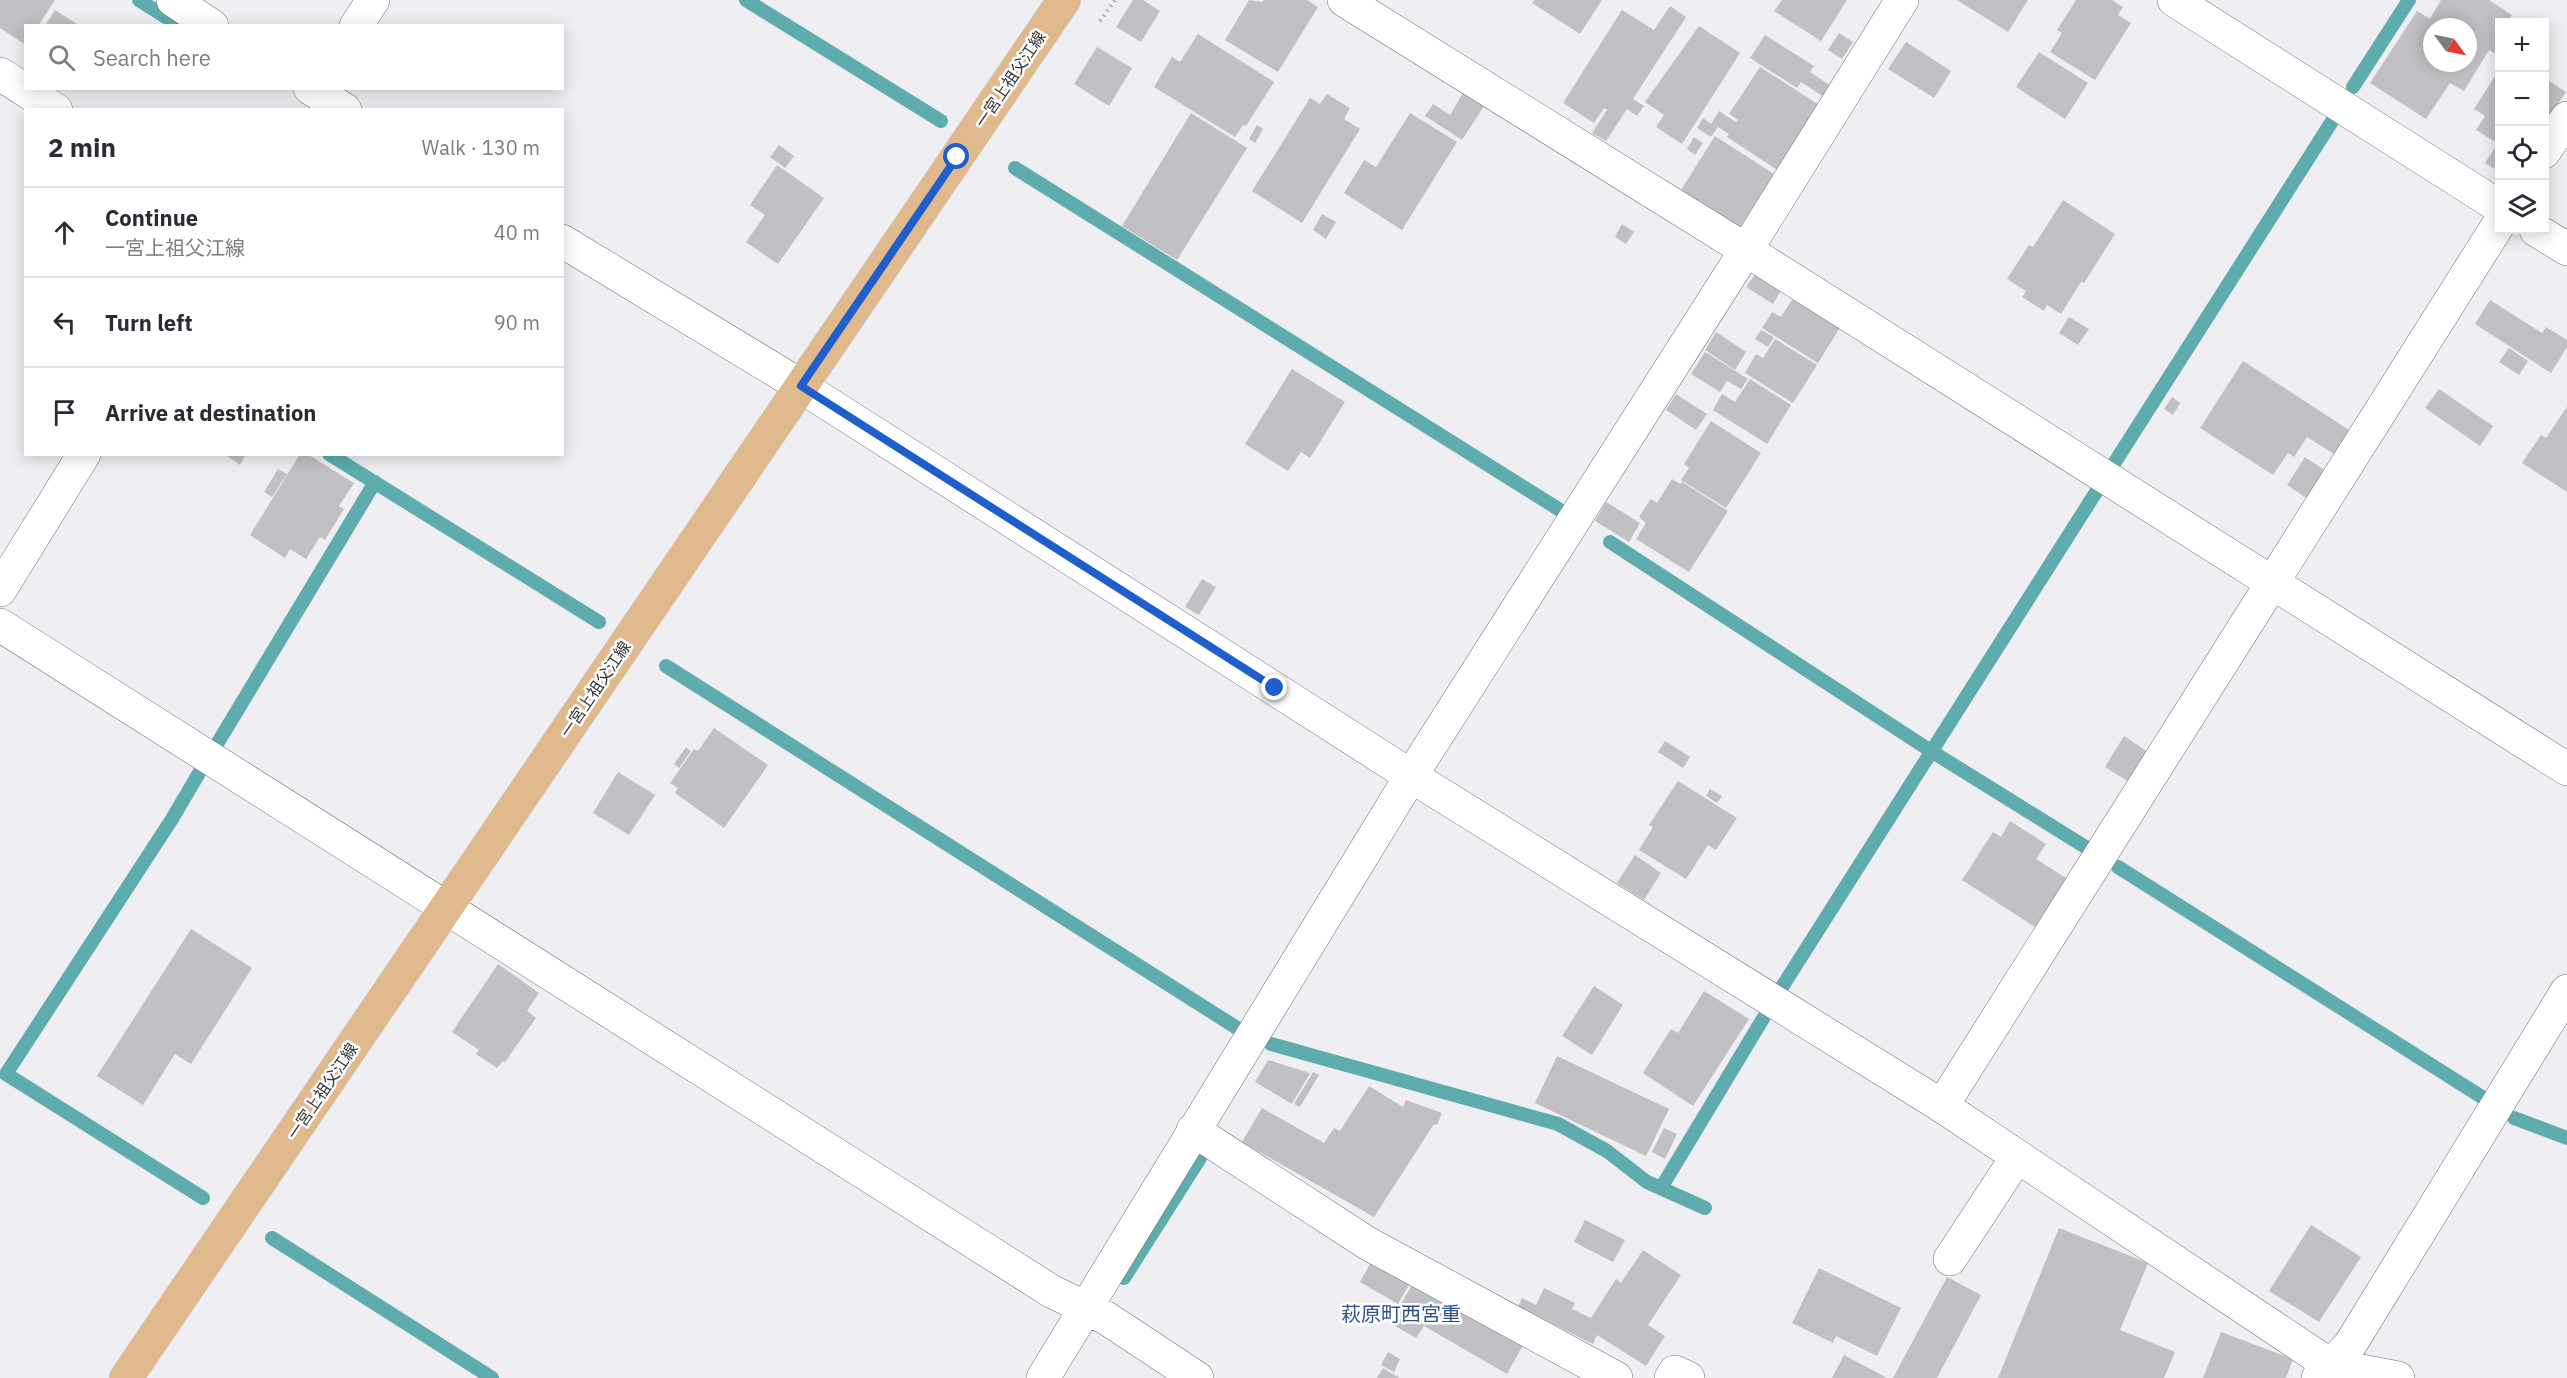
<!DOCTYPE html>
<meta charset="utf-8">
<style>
:root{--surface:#fff;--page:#f2f2f3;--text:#2b2b33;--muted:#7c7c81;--line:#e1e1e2}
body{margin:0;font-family:"IBM Plex Sans","Noto Sans JP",sans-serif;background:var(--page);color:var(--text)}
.controls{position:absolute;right:18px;top:18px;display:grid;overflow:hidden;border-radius:0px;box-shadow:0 3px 15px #0003}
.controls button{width:54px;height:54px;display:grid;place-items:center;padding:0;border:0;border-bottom:2px solid var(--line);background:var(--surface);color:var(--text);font:30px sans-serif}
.compass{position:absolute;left:2423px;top:18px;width:54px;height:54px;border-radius:50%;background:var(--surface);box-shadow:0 3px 15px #0003;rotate:123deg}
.stop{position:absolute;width:18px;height:18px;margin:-14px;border:4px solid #1f5fcb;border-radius:50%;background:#fff}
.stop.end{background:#1f5fcb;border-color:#fff;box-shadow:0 2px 6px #0008}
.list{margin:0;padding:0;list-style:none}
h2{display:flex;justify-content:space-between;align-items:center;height:78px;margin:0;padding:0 24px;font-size:26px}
h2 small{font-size:20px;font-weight:400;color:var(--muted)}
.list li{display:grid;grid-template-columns:39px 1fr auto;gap:18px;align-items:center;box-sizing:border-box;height:90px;padding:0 24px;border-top:2px solid var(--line)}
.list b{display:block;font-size:22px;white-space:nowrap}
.list p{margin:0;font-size:20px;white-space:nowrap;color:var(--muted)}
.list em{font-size:20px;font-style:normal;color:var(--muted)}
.icon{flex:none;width:33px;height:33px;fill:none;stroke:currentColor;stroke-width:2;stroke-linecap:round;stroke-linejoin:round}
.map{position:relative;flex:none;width:2567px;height:1378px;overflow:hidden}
.search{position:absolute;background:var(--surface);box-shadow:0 3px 15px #0003;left:24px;top:24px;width:540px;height:66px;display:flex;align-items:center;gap:15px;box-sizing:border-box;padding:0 21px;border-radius:0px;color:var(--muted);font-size:22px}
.panel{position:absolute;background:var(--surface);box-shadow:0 3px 15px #0003;left:24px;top:108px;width:540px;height:348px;border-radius:0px}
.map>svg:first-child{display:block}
</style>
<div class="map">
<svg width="2567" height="1378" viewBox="0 0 2567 1378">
<rect width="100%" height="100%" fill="#efeef2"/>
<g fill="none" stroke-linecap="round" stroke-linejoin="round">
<!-- stream -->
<path stroke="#5eacad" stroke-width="14" d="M139,0L180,26
M746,0L941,121
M2353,87L2409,0
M1015,168L1560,510
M329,454L599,622
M2115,462L2336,115
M1610,542L1931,751L2087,848
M666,666L1237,1028
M217,744L375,482
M202,768L172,819L6,1074L203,1198
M2118,867L2485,1099
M1782,987L2098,489
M1271,1044L1558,1124L1607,1151L1647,1182L1705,1208
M2514,1118L2567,1138
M1661,1188L1764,1017
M272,1238L492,1378
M1124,1278L1200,1158"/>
</g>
<!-- building -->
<path fill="#c1c0c4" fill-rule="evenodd" d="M0,0H55L38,26H26V45L0,28Z
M1133,0H1143L1160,11L1141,42L1116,27Z
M1249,0L1262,2L1264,0H1307L1318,7L1278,72L1225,40Z
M1534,0H1602L1580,34L1532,3Z
M1782,0H1847L1821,41L1774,11Z
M1957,0H2028L2008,32Z
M2076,0H2112L2123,7L2118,15L2131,23L2095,80L2050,52L2062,33L2057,30Z
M2441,0H2489L2512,15L2507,22H2500V34L2497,39L2500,41V57L2489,50L2464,91L2450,83L2426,119L2370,83L2417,11L2430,19ZM2432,27H2468V63H2432Z
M1670,6L1686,17L1633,99L1644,106L1637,116L1627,109L1606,141L1592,133L1607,110L1604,108L1594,123L1563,103L1622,10L1654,30Z
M55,10L77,24L76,26H45Z
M1699,26L1740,53L1682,144L1656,127L1664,115L1645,102Z
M1839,33L1853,42L1842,59L1828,50Z
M1198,34L1274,82L1246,126L1243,125L1235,137L1154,87L1172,57L1180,62Z
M1765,35L1814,66L1810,72L1831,86L1824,97L1801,82L1797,88L1750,58Z
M1906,42L1951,71L1934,98L1888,69Z
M1097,47L1132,68L1109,106L1074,84Z
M2039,52L2088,83L2065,119L2016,87Z
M1760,67L1824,108L1779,171L1727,137L1729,134L1718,127L1711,137L1697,128L1703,118L1711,124L1719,111L1736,122L1738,120L1729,114Z
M2500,68V145L2476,130L2485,116L2474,109Z
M2544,78L2566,92L2544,124Z
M1463,93L1484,106L1462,140L1425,116L1433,104L1450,115Z
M1327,94L1350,108L1344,119L1360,129L1302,223L1252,191L1310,98L1320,104Z
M1191,113L1247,148L1177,260L1122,226Z
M1410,113L1457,142L1402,230L1344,193L1364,160L1376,167Z
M1257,125L1263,129L1255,143L1249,139Z
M1715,136L1774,174L1740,227L1681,190Z
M1694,137L1703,143L1695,155L1687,149Z
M779,145L794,156L785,168L770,157Z
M2496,146L2500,148V172L2485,163Z
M777,165L824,198L778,264L746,242L765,215L750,205Z
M2063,200L2115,234L2084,283L2081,282L2061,314L2047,305L2044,311L2022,297L2026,291L2007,279L2029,245L2033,247Z
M1322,214L1336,222L1326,239L1313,230Z
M1622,224L1634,232L1626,244L1615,237Z
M1756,273L1782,289L1773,304L1746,287Z
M1794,297L1841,326L1818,363L1762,328L1772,312L1781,317Z
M2490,300L2542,333L2546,327L2567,340V347L2551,373L2475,324Z
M2069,317L2089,329L2078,345L2059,333Z
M1761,330L1774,337L1768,347L1755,339Z
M1716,332L1746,352L1735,370L1705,350Z
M1775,339L1817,365L1793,403L1745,373L1756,354L1763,358Z
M2509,348L2528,361L2519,375L2499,362Z
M1705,352L1748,379L1741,389L1727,381L1720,392L1691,374Z
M2243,361L2349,430L2334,454L2307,437L2294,457L2288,453L2273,475L2200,428Z
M1292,369L1345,402L1310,458L1301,452L1288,471L1245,444Z
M1750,379L1791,405L1767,444L1713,410L1722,394L1735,402Z
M2439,389L2493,426L2480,446L2425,408Z
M1676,394L1707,414L1696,430L1666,410Z
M2172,397L2180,403L2173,415L2164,409Z
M2567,407V492L2522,463L2541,435L2546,438Z
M1711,421L1761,453L1726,508L1681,480L1689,468L1684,464Z
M224,454H246L240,465Z
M300,454H307L354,483L339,506L344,509L325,540L320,537L306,559L290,549L285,558L250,535Z
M2305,457L2326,471L2308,499L2287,485Z
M278,469L287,474L272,497L264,492Z
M1672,479L1680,484L1682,482L1728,511L1689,572L1636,539L1646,523L1639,517L1651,499L1657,503Z
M1606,502L1640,523L1629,542L1595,521Z
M1202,579L1216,587L1199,615L1185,607Z
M714,728L768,765L724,828L675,793L678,788L670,783L694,749L698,751Z
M2124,736L2148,752L2129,782L2105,767Z
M1665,741L1690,757L1683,768L1658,752Z
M686,747L691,751L679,768L674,764Z
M618,772L655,795L629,835L593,813Z
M1678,781L1737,818L1716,850L1708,845L1686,879L1639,850L1653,827L1649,825Z
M1710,789L1722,796L1717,803L1706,796Z
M2010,821L2046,844L2036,859L2066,878L2035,927L1962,880L1993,832L2001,837Z
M1635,855L1661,873L1644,900L1617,883Z
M191,929L252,968L191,1064L175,1054L143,1105L97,1076Z
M498,964L539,993L527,1011L536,1018L505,1062L503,1061L497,1068L476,1054L479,1050L452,1032Z
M1594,986L1623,1005L1592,1055L1562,1036Z
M1704,991L1749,1019L1693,1106L1643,1073L1671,1029L1678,1033Z
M1557,1056L1669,1109L1646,1156L1535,1103Z
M1268,1060L1310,1073L1292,1104L1255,1082Z
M1313,1072L1319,1075L1300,1107L1294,1104Z
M1369,1086L1403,1107L1406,1100L1442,1113L1437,1125L1434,1124L1374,1217L1242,1142L1262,1108L1324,1143L1334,1128L1340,1131Z
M1664,1128L1677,1134L1665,1159L1652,1152Z
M1585,1220L1625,1240L1613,1262L1574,1242Z
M2311,1225L2361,1257L2319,1322L2269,1291Z
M2059,1228L2148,1263L2120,1330L2175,1352L2164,1378H1998Z
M1643,1250L1681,1275L1648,1325L1665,1336L1646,1366L1597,1335L1593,1344L1518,1307L1522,1298L1536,1305L1544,1288L1575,1303L1572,1309L1591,1318L1616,1279L1621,1283Z
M1376,1253L1412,1280L1398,1304L1360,1282Z
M1819,1268L1901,1308L1877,1356L1836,1336L1833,1343L1792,1323Z
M1417,1276L1526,1340L1507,1374L1424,1326L1416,1338L1390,1323Z
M1947,1277L1981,1295L1937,1378H1893Z
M2221,1332L2293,1359L2286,1378H2203Z
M1388,1352L1400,1359L1394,1372L1381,1365Z
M1844,1355L1887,1378H1832Z
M1383,1368L1400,1378H1377Z"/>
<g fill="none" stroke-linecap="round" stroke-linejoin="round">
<!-- minor casing -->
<g stroke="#706f72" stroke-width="34">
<path id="minor" d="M173,0L212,26
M1344,0L1746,250L2567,769
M2174,0L2500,207
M356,26L373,0
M0,74L56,110
M310,88L345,110
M2544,152L2567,118
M2536,230L2567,249
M562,241L788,378L1411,776L1942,1106L2330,1365L2398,1378
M0,590L84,454
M0,625L1051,1291L1106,1318L1197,1378
M1942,1106L2500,222
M1193,1130L1367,1243L1616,1378
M1950,1259L2017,1157
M1043,1378L1411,776L1746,250L1902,0
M1671,1378L1675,1372L1688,1378
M2318,1378L2350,1345L2567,991"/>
</g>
<!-- major casing -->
<g stroke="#cacaca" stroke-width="34">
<path id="major" d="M126,1378L1064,0"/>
</g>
<!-- path -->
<path stroke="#a7a6aa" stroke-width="4" stroke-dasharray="1.5 4.5" stroke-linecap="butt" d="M1100,21L1115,0"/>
<!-- minor -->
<use href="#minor" stroke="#fff" stroke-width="33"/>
<!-- major -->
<use href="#major" stroke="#e0b98c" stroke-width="33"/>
</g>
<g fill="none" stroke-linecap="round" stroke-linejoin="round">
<!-- route -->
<path stroke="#1f5fcb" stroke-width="8" d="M957,157L801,386L1275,688"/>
</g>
<g text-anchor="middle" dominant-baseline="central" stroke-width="5" stroke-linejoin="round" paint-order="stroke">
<!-- street labels -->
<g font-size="16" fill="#343335" stroke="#fff">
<text transform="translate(1010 79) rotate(-56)">一宮上祖父江線</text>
<text transform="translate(595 689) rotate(-56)">一宮上祖父江線</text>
<text transform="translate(322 1091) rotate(-56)">一宮上祖父江線</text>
</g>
<!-- quarter labels -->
<g font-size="20" fill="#305188" stroke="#fff">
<text x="1401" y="1313">萩原町西宮重</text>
</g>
</g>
</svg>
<div class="controls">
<button>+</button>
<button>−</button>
<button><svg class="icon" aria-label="locate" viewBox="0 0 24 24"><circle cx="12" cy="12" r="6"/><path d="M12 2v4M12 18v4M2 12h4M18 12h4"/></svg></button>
<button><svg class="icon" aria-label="layers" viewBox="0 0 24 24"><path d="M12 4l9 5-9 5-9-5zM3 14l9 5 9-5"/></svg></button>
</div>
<svg class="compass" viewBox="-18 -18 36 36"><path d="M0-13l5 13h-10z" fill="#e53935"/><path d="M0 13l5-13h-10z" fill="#7c7c81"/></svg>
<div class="stop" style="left:957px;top:157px"></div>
<div class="stop end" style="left:1275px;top:688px"></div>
<div class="search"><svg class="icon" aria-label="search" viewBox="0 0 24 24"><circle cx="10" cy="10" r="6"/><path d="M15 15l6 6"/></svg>Search here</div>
<section class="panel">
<h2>2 min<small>Walk · 130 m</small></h2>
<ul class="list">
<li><svg class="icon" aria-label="ahead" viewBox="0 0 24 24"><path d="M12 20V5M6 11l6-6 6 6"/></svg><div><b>Continue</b><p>一宮上祖父江線</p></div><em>40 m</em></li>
<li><svg class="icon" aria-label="left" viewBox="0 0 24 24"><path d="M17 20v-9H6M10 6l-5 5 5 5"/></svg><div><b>Turn left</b></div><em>90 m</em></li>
<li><svg class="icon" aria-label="arrive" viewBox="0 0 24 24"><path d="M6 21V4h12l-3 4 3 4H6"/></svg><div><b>Arrive at destination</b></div></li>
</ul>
</section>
</div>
